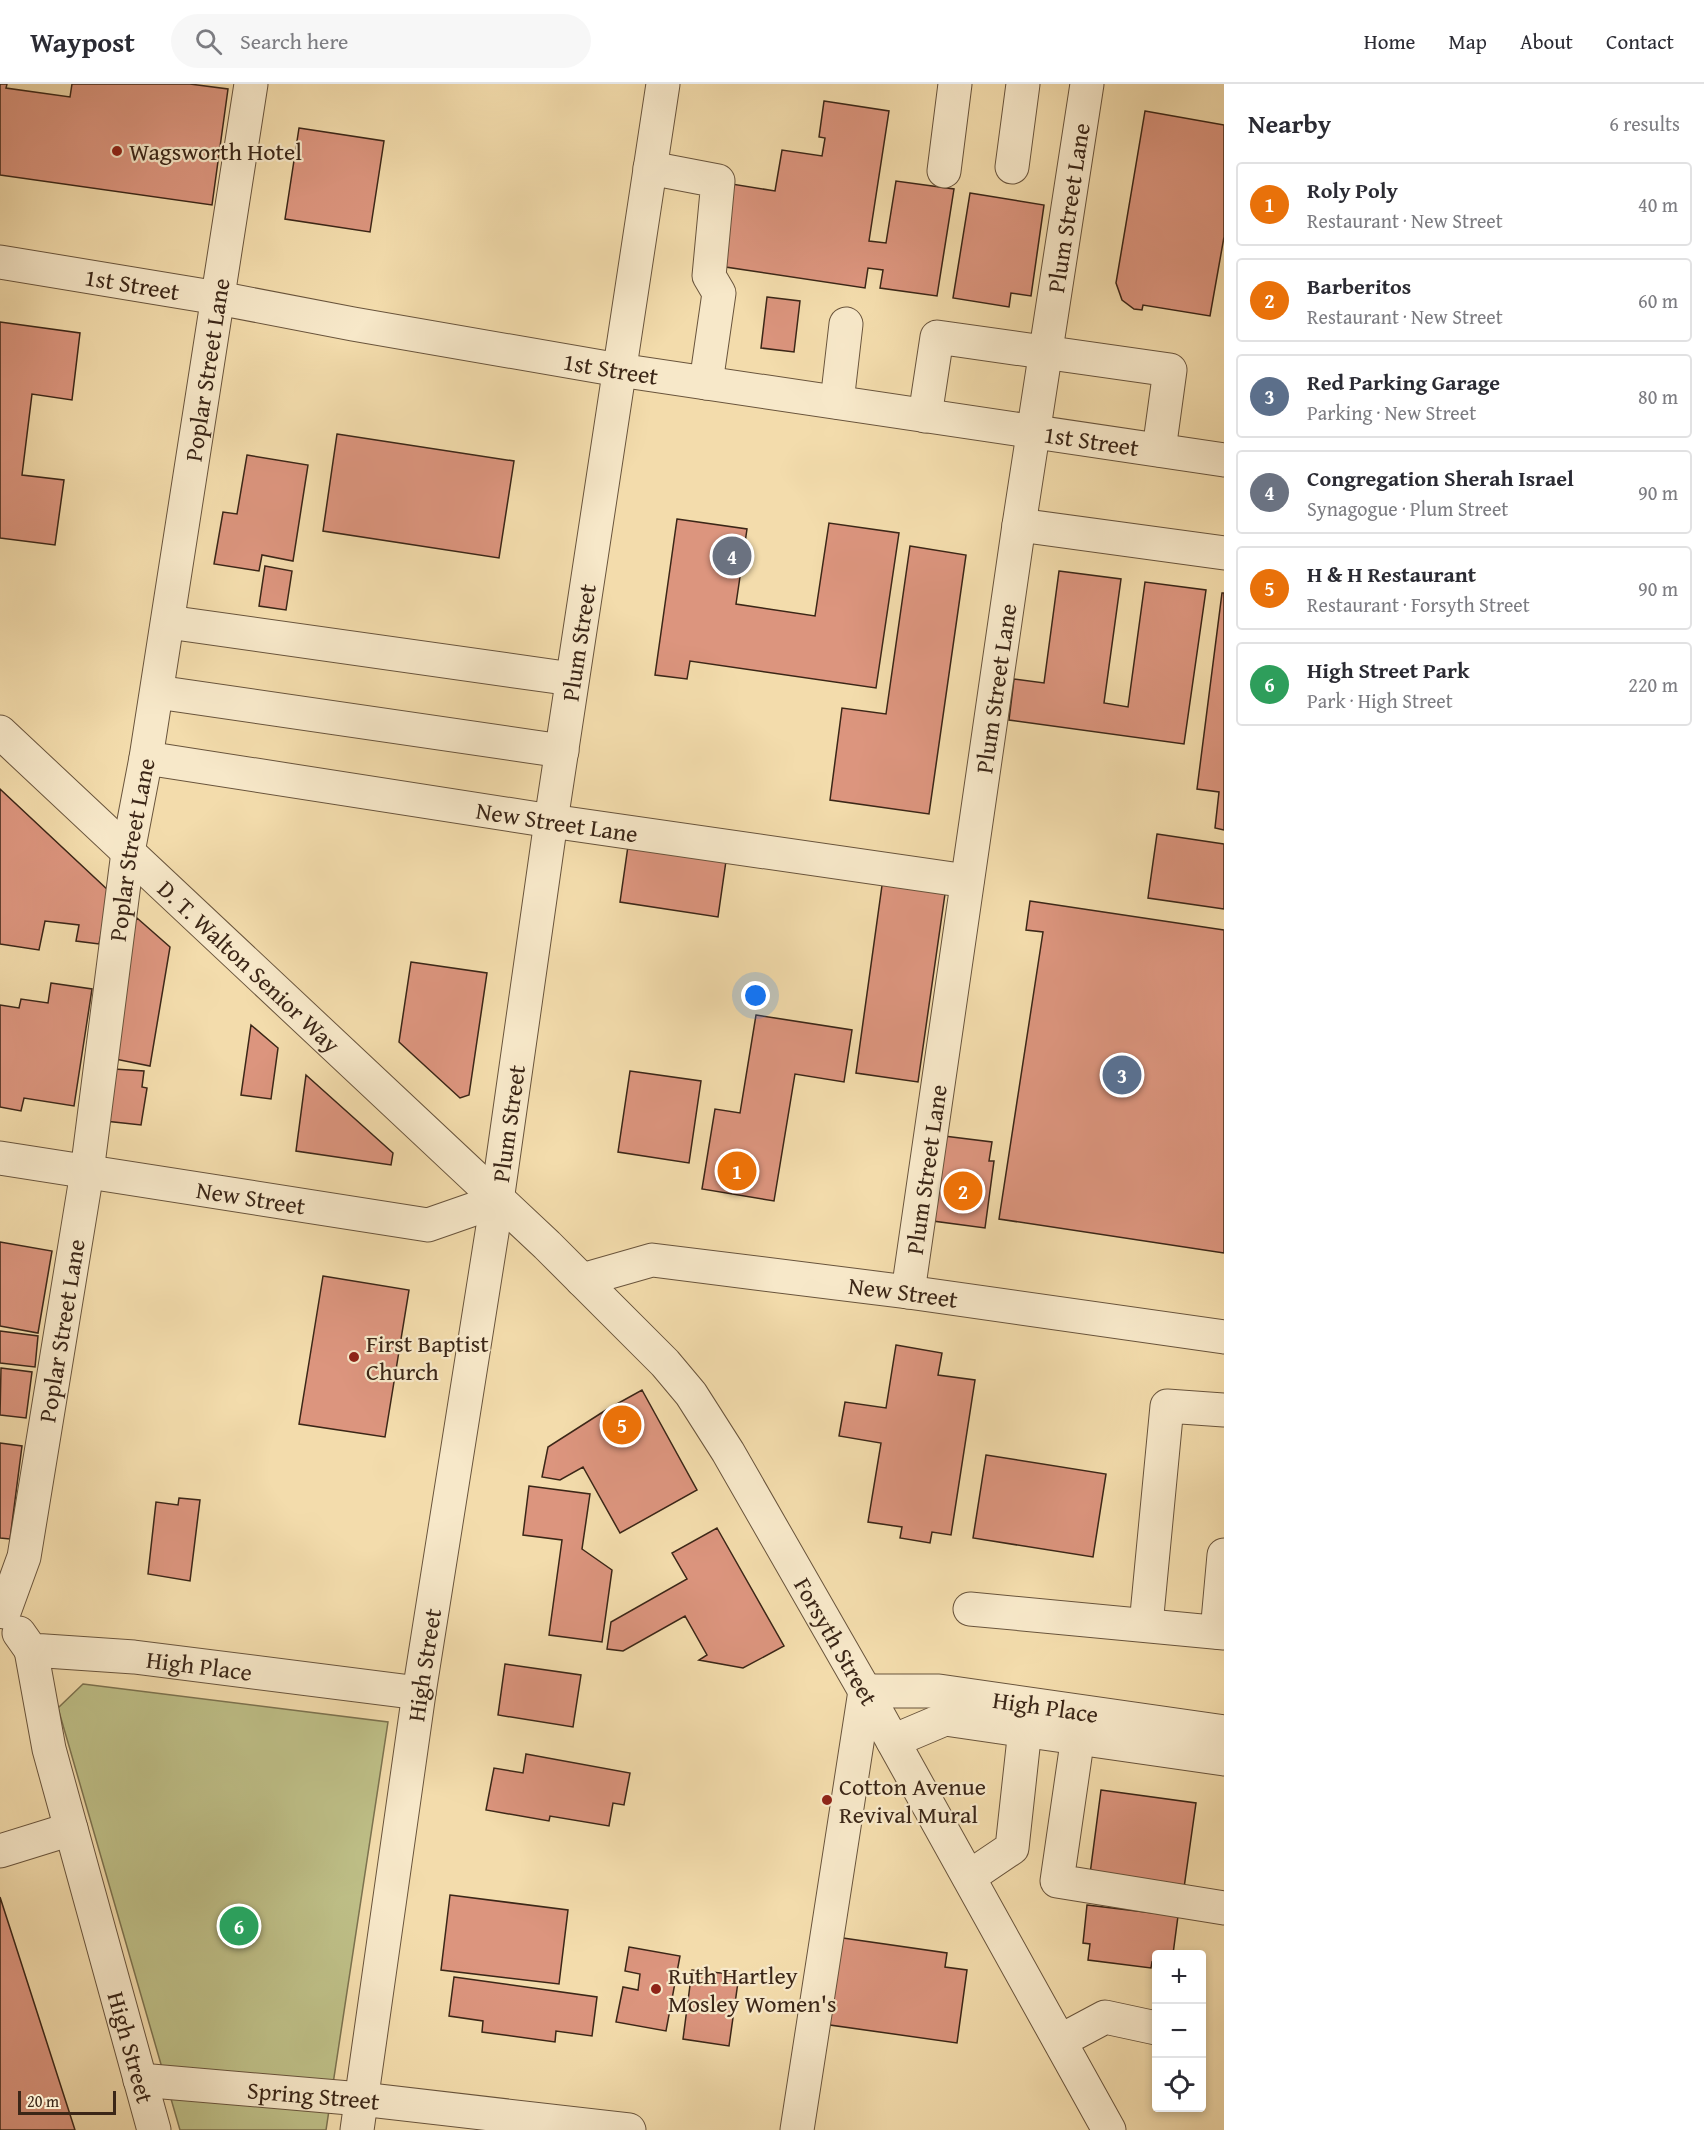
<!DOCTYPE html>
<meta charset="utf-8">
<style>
:root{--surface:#fff;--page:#f7f7f7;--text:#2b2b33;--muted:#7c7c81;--line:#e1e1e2;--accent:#8f2418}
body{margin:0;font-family:"Gentium Book Plus",serif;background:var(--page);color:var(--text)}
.controls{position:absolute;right:18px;bottom:18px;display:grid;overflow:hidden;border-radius:6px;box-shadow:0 3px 9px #0003}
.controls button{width:54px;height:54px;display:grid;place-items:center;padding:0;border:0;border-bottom:2px solid var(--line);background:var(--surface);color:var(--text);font:30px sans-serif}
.scale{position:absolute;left:18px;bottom:15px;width:98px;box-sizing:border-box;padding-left:6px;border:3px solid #3b2617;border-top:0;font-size:16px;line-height:21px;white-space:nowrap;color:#3b2617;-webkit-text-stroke:4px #f7e8c9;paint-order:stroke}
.you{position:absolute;left:756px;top:912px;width:21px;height:21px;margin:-15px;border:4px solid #fff;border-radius:50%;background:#1a73e8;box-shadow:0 0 0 9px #1a73e833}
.badge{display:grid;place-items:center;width:39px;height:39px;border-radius:50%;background:var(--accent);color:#fff;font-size:20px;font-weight:700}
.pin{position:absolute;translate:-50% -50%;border:3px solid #fff;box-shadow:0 2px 6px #0006}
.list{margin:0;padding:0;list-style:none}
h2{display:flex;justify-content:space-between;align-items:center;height:78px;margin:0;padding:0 24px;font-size:26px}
h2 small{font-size:20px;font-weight:400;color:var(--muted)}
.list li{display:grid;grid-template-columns:39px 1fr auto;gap:18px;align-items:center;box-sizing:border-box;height:84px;margin:0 12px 12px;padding:0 12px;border:2px solid var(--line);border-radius:6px}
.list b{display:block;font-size:22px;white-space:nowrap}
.list p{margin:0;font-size:20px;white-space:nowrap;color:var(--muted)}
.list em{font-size:20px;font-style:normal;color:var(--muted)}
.icon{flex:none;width:33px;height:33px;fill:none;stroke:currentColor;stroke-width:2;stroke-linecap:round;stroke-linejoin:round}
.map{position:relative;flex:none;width:1224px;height:2046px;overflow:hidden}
header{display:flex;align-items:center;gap:36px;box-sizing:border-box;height:84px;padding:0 30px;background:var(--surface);border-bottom:2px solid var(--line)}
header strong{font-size:28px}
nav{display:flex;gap:33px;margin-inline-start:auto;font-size:21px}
.search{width:420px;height:54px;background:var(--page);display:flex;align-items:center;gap:15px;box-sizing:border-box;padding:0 21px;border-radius:33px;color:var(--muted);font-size:22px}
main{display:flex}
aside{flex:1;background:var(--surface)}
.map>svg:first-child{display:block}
</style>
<header>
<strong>Waypost</strong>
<div class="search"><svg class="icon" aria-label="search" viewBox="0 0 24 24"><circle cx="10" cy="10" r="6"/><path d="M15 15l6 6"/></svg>Search here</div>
<nav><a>Home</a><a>Map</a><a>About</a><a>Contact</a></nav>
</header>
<main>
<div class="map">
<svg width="1224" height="2046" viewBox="0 0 1224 2046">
<rect width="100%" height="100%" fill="#f3dcac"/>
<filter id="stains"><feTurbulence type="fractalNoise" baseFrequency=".00333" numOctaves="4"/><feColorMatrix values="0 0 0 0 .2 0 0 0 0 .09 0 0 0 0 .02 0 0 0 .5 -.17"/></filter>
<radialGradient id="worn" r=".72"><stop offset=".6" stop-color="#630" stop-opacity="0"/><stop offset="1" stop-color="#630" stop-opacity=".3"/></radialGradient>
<!-- green -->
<path fill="#bebf87" stroke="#7c724f" stroke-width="1.5" d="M83,1600L388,1638L326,2046H180L58,1624Z"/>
<!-- building -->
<path fill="#dc957e" stroke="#3b2617" stroke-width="1.5" d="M0,0H7L6,4L70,13L72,0H190L228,5L212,121L0,91Z
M824,17L889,27L869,157L886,159L896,97L954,105L937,212L880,204L883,186L868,184L865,204L719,182L732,100L775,107L782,66L822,72L825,54L819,53Z
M1145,27L1224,41V153L1210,232L1143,221L1142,226L1134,225L1122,216L1116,199Z
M299,44L384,57L370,148L285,135Z
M970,109L1044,121L1031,212L1011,209L1009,223L953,214Z
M767,213L800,217L794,268L761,264Z
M0,238L80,249L72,316L32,310L22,391L64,396L55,461L0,454Z
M337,350L514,377L499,474L323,447Z
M247,371L308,381L293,477L262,471L259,487L214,480L223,428L237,430Z
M677,435L747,445L736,520L815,532L829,439L899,449L876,604L690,577L687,595L655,591Z
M910,462L966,471L929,730L830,716L842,624L886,630Z
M265,482L292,487L286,526L259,522Z
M1059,487L1121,495L1104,619L1128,623L1145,498L1206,506L1184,660L1009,636L1014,595L1044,599Z
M1222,509H1224V746L1215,744L1219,708L1197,705Z
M0,705L110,808L99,860L76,857L79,841L45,837L39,866L0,860Z
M1157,750L1224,760V825L1148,814Z
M628,762L726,777L718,833L620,818Z
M884,787L947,796L918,998L856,989Z
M1030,817L1224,846V1169L999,1135L1043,848L1026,846Z
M137,834L170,863L150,982L110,974L125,848Z
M411,878L487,889L469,1011L460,1014L399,958Z
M51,899L92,905L74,1022L24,1014L21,1027L0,1023V921L19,924L21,915L48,919Z
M756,931L852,946L844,998L795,990L774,1117L702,1105L715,1025L740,1029Z
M251,941L278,964L271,1015L241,1011Z
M114,985L144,987L142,1003L147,1004L141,1041L105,1037Z
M630,987L701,997L689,1079L618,1068Z
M306,991L393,1069L391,1081L296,1067Z
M944,1052L992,1058L989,1077H994L985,1144L933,1137Z
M0,1158L52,1167L38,1249L0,1242Z
M323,1192L409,1206L385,1353L299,1340Z
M0,1247L38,1252L35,1283L0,1279Z
M896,1261L942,1269L938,1291L975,1296L951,1451L932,1448L930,1459L900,1454L902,1443L868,1438L881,1359L839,1352L845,1318L886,1324Z
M1,1284L32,1288L26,1334L0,1331Z
M642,1306L697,1406L620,1449L583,1383L560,1396L542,1393L548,1363L606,1326Z
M0,1359L22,1362L10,1455L0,1454Z
M986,1371L1106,1390L1093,1473L973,1454Z
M529,1402L590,1410L582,1465L612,1486L602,1558L549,1551L562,1456L523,1451Z
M179,1414L200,1416L190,1497L148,1490L156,1418L178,1421Z
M717,1444L784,1562L743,1584L699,1576L707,1571L685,1532L623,1567L607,1565L611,1538L687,1495L672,1469Z
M505,1580L581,1591L573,1643L498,1631Z
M526,1670L630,1689L624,1721L613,1719L609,1742L550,1732L549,1737L486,1726L494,1684L523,1689Z
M1101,1706L1196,1719L1184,1804L1090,1790Z
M450,1811L568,1826L559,1900L441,1886Z
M0,1813L75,2046H0Z
M1087,1821L1178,1832L1173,1870H1156V1879L1152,1878L1151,1884L1088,1876L1090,1860L1083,1859Z
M836,1853L947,1869L945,1883L967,1886L957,1959L823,1940Z
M629,1863L680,1872L666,1947L616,1938L623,1903L638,1906L640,1890L625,1887Z
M692,1886L739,1891L729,1962L683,1955Z
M454,1893L597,1913L592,1952L556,1947L555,1958L482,1948L483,1937L449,1932Z"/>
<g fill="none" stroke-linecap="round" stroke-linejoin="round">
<!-- minor casing -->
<g stroke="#69543c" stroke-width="35">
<g id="minor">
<path d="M1012,83L1023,0"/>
<path d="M650,84L718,97L709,192L719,209L706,299"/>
<path d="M944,87L955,0"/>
<path id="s1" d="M0,178L218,214L353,240L619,286L1224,376"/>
<path d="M837,318L846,240"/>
<path d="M925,332L937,253L1170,286L1159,366"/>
<path d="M1019,441L1224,469"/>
<path d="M168,538L572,595"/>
<path d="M157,608L562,667"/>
<path id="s2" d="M0,648L547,1161L665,1279L691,1310L728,1368L865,1607L1109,2046"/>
<path id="s3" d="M146,674L551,737L967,797"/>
<path id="s4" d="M0,1074L428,1141L497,1117"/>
<path id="s5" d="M582,1196L652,1176L908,1208L1224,1253"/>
<path id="s6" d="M908,1208L1019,441L1087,0"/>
<path d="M970,1525L1224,1549"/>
<path id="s7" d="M4,1528L24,1473L87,1088L128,768L146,674L251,0"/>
<path d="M1146,1541L1167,1322L1224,1326"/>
<path d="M1217,1548L1224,1471"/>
<path id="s8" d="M19,1549L31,1566L134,1573L419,1609"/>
<path id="s9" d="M31,1566L49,1665L154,2046"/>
<path d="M1078,1652L1057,1797L1224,1824"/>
<path d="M893,1657L945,1635L1224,1675"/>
<path d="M0,1767L71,1745"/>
<path d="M969,1793L1012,1764L1025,1645"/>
<path d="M1060,1957L1105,1933L1156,1944"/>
<path id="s10" d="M140,1996L361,2015L629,2046"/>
<path id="s11" d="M357,2046L419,1609L497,1117L551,737L663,0"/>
<path id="s12" d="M797,2046L865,1607H939L1224,1648"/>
</g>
</g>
<!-- minor -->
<use href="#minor" stroke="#f7e8c9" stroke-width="33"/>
</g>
<!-- markers -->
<g fill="#8f2418" stroke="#f7e8c9" stroke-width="2">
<circle cx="117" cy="67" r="6"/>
<circle cx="354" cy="1273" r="6"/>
<circle cx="827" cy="1716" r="6"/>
<circle cx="656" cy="1905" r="6"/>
</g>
<g text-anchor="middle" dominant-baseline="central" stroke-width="4.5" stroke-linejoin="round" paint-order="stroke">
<!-- poi labels -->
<g font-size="24" fill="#3b2617" stroke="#f7e8c9" text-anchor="start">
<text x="129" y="67">Wagsworth Hotel</text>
<text x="366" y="1259">First Baptist<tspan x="366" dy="28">Church</tspan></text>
<text x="839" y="1702">Cotton Avenue<tspan x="839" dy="28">Revival Mural</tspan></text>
<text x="668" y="1891">Ruth Hartley<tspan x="668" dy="28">Mosley Women's</tspan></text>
</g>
<!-- street labels -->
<g font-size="24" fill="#3b2617" stroke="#f7e8c9">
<text stroke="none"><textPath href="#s6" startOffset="1096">Plum Street Lane</textPath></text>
<text stroke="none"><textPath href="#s1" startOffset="134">1st Street</textPath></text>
<text stroke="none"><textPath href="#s1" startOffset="620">1st Street</textPath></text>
<text stroke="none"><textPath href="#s7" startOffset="1260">Poplar Street Lane</textPath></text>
<text stroke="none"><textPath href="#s1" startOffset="1106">1st Street</textPath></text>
<text stroke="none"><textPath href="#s11" startOffset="1504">Plum Street</textPath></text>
<text stroke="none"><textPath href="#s6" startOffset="610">Plum Street Lane</textPath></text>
<text stroke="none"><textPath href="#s3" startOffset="416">New Street Lane</textPath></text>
<text stroke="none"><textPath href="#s7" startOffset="774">Poplar Street Lane</textPath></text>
<text stroke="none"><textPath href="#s2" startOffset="342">D. T. Walton Senior Way</textPath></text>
<text stroke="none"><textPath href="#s11" startOffset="1018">Plum Street</textPath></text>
<text stroke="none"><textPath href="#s6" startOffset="124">Plum Street Lane</textPath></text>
<text stroke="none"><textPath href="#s4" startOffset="254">New Street</textPath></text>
<text stroke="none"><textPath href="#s5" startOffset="326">New Street</textPath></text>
<text stroke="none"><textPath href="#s7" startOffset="288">Poplar Street Lane</textPath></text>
<text stroke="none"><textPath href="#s2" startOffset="1244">Forsyth Street</textPath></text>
<text stroke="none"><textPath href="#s8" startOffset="190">High Place</textPath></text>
<text stroke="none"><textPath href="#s11" startOffset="470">High Street</textPath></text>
<text stroke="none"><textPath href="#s12" startOffset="626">High Place</textPath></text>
<text stroke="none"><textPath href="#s9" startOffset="410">High Street</textPath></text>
<text stroke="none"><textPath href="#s10" startOffset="174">Spring Street</textPath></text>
</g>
</g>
<rect width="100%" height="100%" filter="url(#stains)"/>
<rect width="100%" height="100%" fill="url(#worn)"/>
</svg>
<div class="controls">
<button>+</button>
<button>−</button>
<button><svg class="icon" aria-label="locate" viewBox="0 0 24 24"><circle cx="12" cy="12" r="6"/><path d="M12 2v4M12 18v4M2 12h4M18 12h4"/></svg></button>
</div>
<div class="scale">20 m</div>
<div class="you"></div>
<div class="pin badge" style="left:737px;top:1087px;background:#e8710a">1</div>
<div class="pin badge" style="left:963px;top:1107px;background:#e8710a">2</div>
<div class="pin badge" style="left:1122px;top:991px;background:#5c6f8a">3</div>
<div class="pin badge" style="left:732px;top:472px;background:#6b7280">4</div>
<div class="pin badge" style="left:622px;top:1341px;background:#e8710a">5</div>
<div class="pin badge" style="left:239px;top:1842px;background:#2e9e5b">6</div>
</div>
<aside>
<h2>Nearby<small>6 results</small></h2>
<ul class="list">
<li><span class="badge" style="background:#e8710a">1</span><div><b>Roly Poly</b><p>Restaurant · New Street</p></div><em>40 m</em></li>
<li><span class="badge" style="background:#e8710a">2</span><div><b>Barberitos</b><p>Restaurant · New Street</p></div><em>60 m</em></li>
<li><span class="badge" style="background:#5c6f8a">3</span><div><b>Red Parking Garage</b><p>Parking · New Street</p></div><em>80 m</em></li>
<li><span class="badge" style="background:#6b7280">4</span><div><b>Congregation Sherah Israel</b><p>Synagogue · Plum Street</p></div><em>90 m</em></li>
<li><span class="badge" style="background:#e8710a">5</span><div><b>H &amp; H Restaurant</b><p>Restaurant · Forsyth Street</p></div><em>90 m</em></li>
<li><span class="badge" style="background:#2e9e5b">6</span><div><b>High Street Park</b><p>Park · High Street</p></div><em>220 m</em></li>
</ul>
</aside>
</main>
